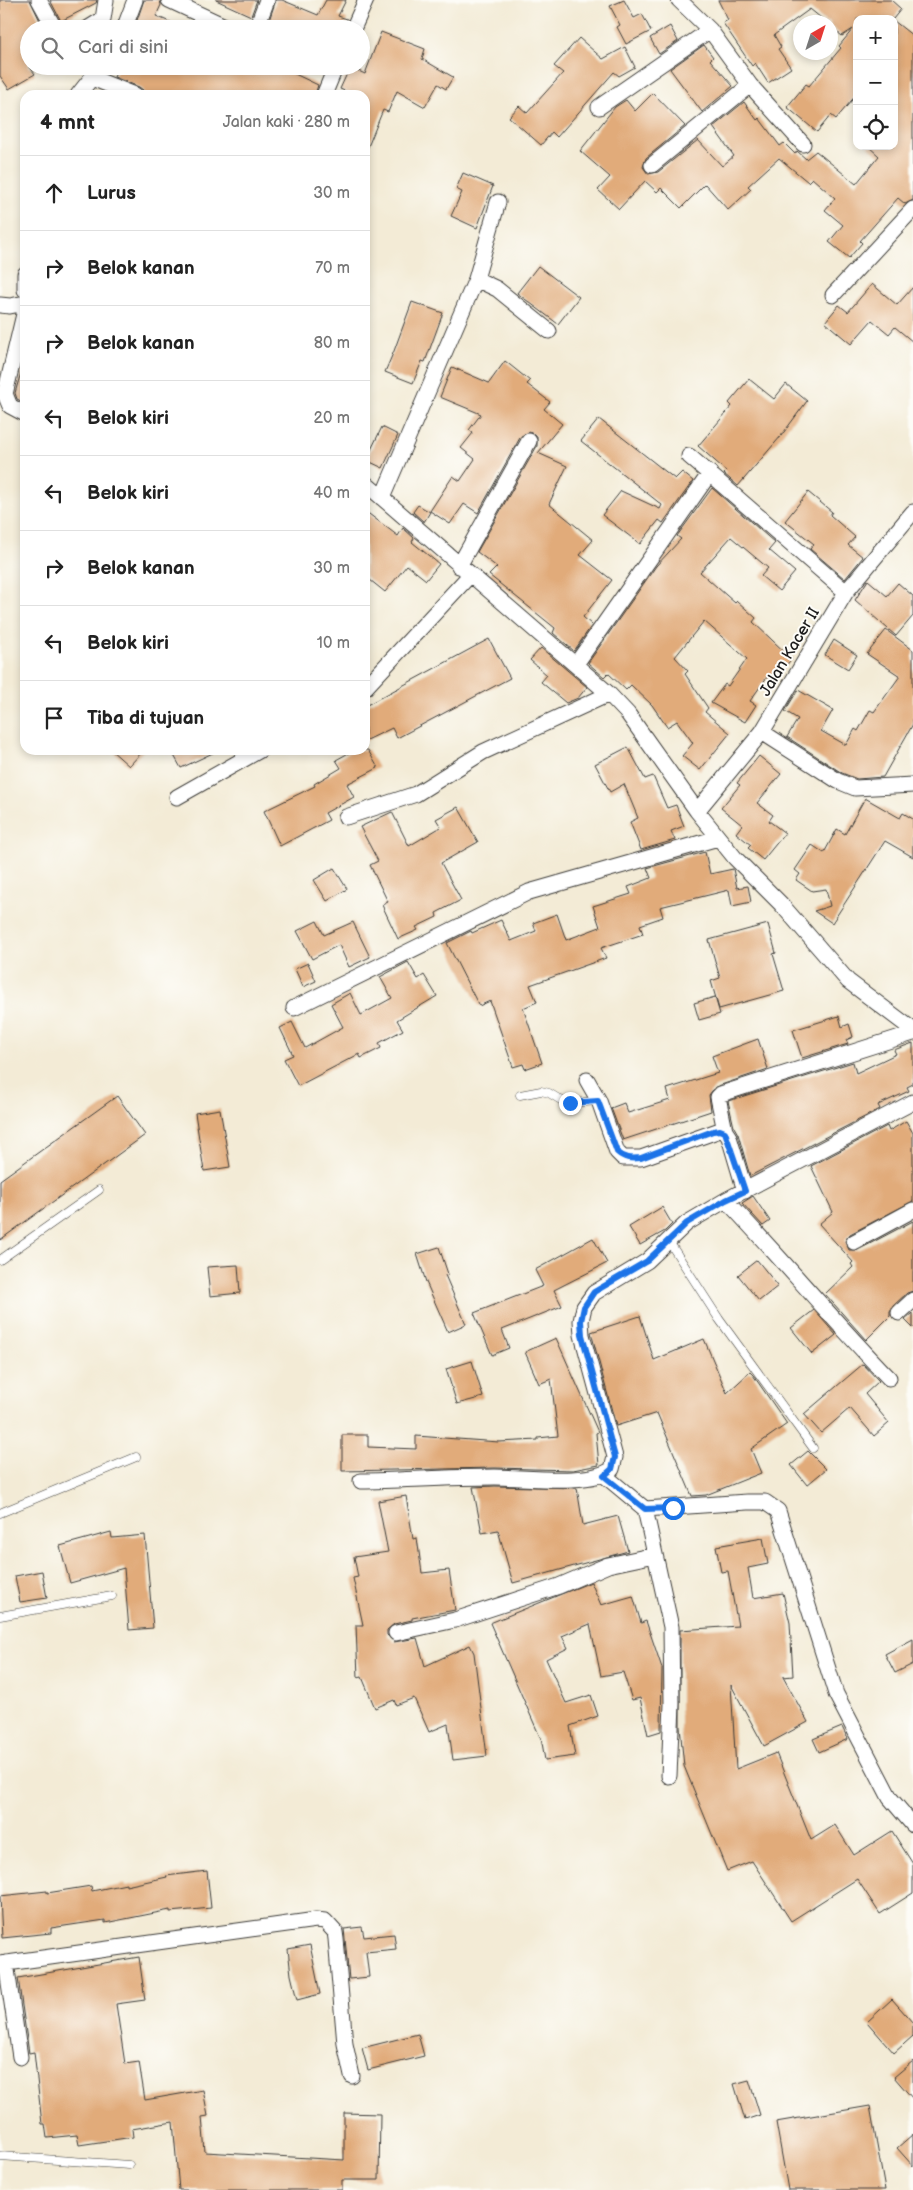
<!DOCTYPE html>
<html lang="id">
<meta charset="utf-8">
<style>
:root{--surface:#fff;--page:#f2f2f2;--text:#222;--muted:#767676;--line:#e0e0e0}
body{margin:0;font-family:"Balsamiq Sans",sans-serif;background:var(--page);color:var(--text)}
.controls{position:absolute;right:15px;top:15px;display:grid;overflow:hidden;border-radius:10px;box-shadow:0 2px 8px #0003}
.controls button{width:45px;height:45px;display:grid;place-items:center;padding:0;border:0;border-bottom:1px solid var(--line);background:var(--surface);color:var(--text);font:25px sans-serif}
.compass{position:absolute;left:793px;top:15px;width:45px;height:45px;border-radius:50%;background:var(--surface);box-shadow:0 2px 8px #0003;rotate:39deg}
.stop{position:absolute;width:15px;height:15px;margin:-11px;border:4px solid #1a73e8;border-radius:50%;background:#fff}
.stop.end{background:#1a73e8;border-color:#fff;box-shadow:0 1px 5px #0008}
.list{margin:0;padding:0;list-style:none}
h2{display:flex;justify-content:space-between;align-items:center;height:65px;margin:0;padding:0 20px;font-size:21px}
h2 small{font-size:16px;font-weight:400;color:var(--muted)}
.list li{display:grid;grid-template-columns:32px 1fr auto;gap:15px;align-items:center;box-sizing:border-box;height:75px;padding:0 20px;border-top:1px solid var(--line)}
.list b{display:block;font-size:19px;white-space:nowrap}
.list em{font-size:16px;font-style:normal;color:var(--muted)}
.icon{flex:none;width:28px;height:28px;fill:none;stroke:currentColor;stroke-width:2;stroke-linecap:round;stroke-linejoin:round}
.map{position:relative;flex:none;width:913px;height:2190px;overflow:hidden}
.search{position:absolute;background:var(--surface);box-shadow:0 2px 8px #0003;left:20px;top:20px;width:350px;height:55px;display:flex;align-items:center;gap:12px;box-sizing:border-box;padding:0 18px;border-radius:28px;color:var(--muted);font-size:19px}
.panel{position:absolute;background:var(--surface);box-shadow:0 2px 8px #0003;left:20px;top:90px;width:350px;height:665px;border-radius:15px}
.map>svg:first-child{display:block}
</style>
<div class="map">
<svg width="913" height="2190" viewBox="0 0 913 2190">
<rect width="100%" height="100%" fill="#fdfcf7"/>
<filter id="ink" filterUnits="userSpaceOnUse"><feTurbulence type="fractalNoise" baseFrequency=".02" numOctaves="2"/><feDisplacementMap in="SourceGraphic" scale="10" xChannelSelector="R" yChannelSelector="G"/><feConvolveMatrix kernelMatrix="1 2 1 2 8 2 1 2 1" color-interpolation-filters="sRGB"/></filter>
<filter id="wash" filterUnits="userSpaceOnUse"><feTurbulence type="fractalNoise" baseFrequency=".0096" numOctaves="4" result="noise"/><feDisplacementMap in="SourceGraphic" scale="20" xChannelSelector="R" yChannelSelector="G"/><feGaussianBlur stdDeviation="1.12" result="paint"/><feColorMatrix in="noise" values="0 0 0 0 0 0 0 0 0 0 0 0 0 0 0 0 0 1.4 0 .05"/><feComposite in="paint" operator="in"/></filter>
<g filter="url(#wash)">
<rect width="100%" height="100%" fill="#f3ebd6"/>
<g id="blocks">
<!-- building -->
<path fill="#e1ab7a" d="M0,0H30L44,29H29V66L35,74L9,89L0,76Z
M50,0H97L96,3L61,21Z
M144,0H160L161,5L156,16L186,29H134Z
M216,0H257L251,16Z
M276,0H282L318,15L326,0H346L338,16L347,19L344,29H266Z
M624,0L634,18L642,14L651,31L626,44L617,27L620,25L610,6Z
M718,0H891L901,9L893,19H857V94L836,119L831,115L817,132L787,107L806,84L809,86L841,48L839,46L853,29L842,36L830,26V22H826L810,9L774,35L781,47L778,49L791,68L768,83L755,63L752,66L723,23L728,20Z
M894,21L913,36V200L905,204L898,198L860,241L862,243L849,258L829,242L843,225L825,210L835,198L812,178L808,182L779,158L748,186L751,189L728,210L705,184L681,208L661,188L657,192L645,181L619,209L598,190L610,177L580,151L615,107L626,100L635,111L653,93L685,126L646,158L643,167L648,174L658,172L698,140L722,166L734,156L713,127L744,102L757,120L759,118L780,146L784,143L795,154L797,151L806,159L816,151L856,184L879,156L868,146H894Z
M670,26L678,41L659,54L650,38Z
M381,32L425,49L422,59L453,77L446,89L438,84L425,107L397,91L388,112L383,110L365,154V95H354L340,89L350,67L365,74Z
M579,38L603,59L625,47L635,67L619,76L614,72L557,137L552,132L541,145L509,117L519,106L527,113L563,73L554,66Z
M704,45L713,57L710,60L733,86L702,112L670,69Z
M119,66H278L318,85L315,95H144L143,90L139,87L114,77Z
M463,173L493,186L477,228L451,216L462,192L456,189Z
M538,266L579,297L558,324L517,293Z
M872,284L897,305L913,287V342L895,327L889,334L872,320L851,344L825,322L839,305L848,312Z
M412,302L443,313L425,362L422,361L413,383L385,372L394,351Z
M25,359V403L17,399L15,393Z
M505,361L530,381L527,384L550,402L544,409L562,424L538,453L567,466L549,504L593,540L580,555L612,580L583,617L592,625L574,651L553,633L555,628L489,575L497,567L477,552L537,446V436L529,432L521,436L478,513L464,504L450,524L430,511L453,476L460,481L475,459L461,448L473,433L469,430L481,414L440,397L452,367L489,383Z
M749,379L774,399L786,384L807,401L781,436L738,486L724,474L726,472L723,468L698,446L732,406L729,403Z
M599,419L675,479L682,472L693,481L663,523L659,520L640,544L602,515L621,491L660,509L662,505L581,441Z
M382,427L398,435L383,468L366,460Z
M712,488L775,543L769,550L795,572L779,591L761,576L768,568L731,537L700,572L735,603L737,601L756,618L753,622L792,659L771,681L767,677L750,701L756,705L745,722L711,703L725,684L728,686L747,659L704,621L675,657L688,671L685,674L708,708L705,712L730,733L700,770L682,756L693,743L677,721L667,727L652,705L631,685L626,690L608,673L604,677L588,663L656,566L681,539L677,536Z
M808,492L832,512L830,515L855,537L848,545L863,557L845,579L810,549L814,544L785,521Z
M418,505L430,512L424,522L413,512Z
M365,511L398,536L403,528L414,538L412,542L439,564L426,580L407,565L385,592L365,576Z
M868,580L887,596L898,583L913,596V616L896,636L855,600Z
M886,630L913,650V724L883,777L857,779L842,773L787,737L798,719L785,711L798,690L833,710L821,731L846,745L855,729L858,731L870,710L874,712L900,676L867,654Z
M489,639L510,678L397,738L392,728L365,741V706Z
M834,640L857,655L848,669L825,655Z
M541,648L587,687L578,698L566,703L541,682L547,675L530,660Z
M628,747L645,779L653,776L667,808L676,805L684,826L671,831L675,840L641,850L630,822L638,818L624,784L610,792L595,764Z
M111,750H144L129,766Z
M171,750H219L181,768Z
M354,750H368L378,768L347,784L354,797L325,813L329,820L280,846L264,811L315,786L314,784L341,768L336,760Z
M759,756L781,774L757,803L773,815L769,821L785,833L763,860L748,848L751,845L736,833L742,825L721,808L740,785L737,783Z
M865,798L900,818L903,813L913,819V857L885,841L832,923L814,911L830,906L826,889L812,891L796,880L800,874L795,870L812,845L824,853L837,829L845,834Z
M458,807L478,842L441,863L461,900L436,913L437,917L416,927L418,930L398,939L382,905L388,902L370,865L378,861L360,827L392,812L409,846L441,827L436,819Z
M705,852L710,874L733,869L737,888L748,886L751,902L732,906L729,890L660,907L663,917L640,925L643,934L601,948L606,958L530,985L537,1002L523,1008L542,1063L525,1069L523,1064L513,1067L490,1001L479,1006L447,943L471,931L472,933L501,920L511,941L536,931L533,923L557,914L566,940L600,927L593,906L631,894L628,887L651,878L647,868Z
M334,868L347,889L327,901L314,880Z
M317,921L324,935L353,922L370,957L349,967L339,945L312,959L297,931Z
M768,924L776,953L773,954L784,991L719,1009L711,981L720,978L709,940Z
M408,962L418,979L424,975L437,996L397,1020L403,1030L379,1043L381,1048L361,1058L359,1054L298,1086L284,1059L293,1055L280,1028L292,1022L305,1048L343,1027L331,1004L350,993L361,1015L392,998L380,977Z
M308,963L316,981L303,987L295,969Z
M715,997L720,1014L699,1020L694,1003Z
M839,1016L842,1027L849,1024L853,1037L846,1040L848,1044L802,1058L793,1030Z
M758,1039L768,1069L715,1087L709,1095L711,1111L623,1140L611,1108L624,1103L628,1113L670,1100L667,1089L718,1073L712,1056Z
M913,1043V1084L907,1087L909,1091L878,1105L880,1109L750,1176L738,1134L734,1127L728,1101L853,1062L856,1073L896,1054L894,1050Z
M117,1096L145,1135L0,1240V1180Z
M220,1109L230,1167L204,1171L195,1113Z
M906,1121L913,1133V1201L850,1234L845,1241L849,1250H858L913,1221V1291L907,1293L893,1306L890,1311V1316L866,1340L825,1294L853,1267L851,1264L853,1262L819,1224L833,1212L811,1166L887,1126L889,1131Z
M753,1196L770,1221L763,1226L742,1203Z
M662,1207L672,1224L665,1231L640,1245L629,1227Z
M593,1238L607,1263L554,1290L562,1306L502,1330L509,1348L492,1355L474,1313L543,1286L535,1270Z
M439,1247L448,1274L445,1275L466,1324L448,1332L426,1282L417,1254Z
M757,1260L778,1286L759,1301L738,1275Z
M238,1265L240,1293L210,1296L207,1267Z
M814,1310L836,1335L812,1354L791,1328Z
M913,1313V1328L905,1320Z
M640,1316L654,1360L704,1339L727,1393L750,1372L753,1375L787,1424L751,1449L761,1473L706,1495L692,1496L657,1413L616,1426L591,1332Z
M556,1338L598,1432L596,1433L599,1465L573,1470L495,1468L342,1471V1435H368V1447L416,1449V1436L499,1442L538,1440V1438L558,1436L551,1379L539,1384L525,1352Z
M472,1361L483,1397L457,1404L446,1369Z
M863,1364L879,1381L865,1394L889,1423L874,1436L850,1408L821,1433L804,1414Z
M808,1451L826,1469L807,1485L791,1465Z
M495,1486L577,1488L583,1525L618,1516L628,1551L513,1583L498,1530L482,1533L473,1487Z
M406,1496L413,1539L417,1538L422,1573L449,1570L455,1610L412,1618V1620L394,1624L387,1630V1635L394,1642L417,1638L425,1666L470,1645L474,1653L487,1756L453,1760L448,1724L429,1732L414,1698L396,1705L394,1700L375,1708L362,1677L358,1678L356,1625H363L353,1578L358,1577L354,1557L388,1552L378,1501Z
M111,1532L112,1538L145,1535L153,1628L129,1630L124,1568L70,1583L60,1546Z
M763,1538L768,1564L748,1568L753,1598L783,1593L790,1623L793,1676L783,1677L808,1722L764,1746L731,1685L736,1769L776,1753L811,1840L835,1825L854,1855L892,1831L913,1864V1893L880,1914L857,1879L791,1921L752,1861L727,1871L684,1766L680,1727V1630L738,1626L728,1571L721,1572L716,1546Z
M42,1571L47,1598L20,1602L15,1576Z
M591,1582L601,1605L633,1596L641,1623L646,1621L662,1668L661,1731L648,1735L640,1698L632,1700L623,1672L601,1676L590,1624L562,1636L568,1648L546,1659L566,1703L591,1695L598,1716L570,1726L575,1756L545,1760L541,1737H540L490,1623Z
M913,1639V1664L895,1673L885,1654Z
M842,1727L848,1739L819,1752L813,1739Z
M207,1871L211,1908L170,1912V1910L105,1923V1920L51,1928V1933L2,1938L0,1896L47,1891V1893L91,1886L92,1891L126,1884V1886L167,1877L166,1876Z
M362,1927L364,1937L394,1934L396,1949L366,1952L369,1977L349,1979L344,1929Z
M310,1945L320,1994L297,2000L291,1975L288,1949Z
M139,1957L145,2000L116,2004L125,2064L139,2062L145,2100L203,2090L208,2116L202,2117L205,2152L344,2160V2113L380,2114L379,2180H342V2190H179L173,2122L132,2129L133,2137L79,2145L77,2135L47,2138L45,2124H42L34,2052L29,2053L18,1978Z
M892,1999L913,2023V2036L894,2053L867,2022Z
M418,2034L424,2056L368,2070L362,2048Z
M913,2061V2099L894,2077Z
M749,2080L760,2115L745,2120L734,2084Z
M870,2106L885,2190H788L776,2122Z
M913,2134V2166L897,2148Z"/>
</g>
</g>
<g filter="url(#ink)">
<use href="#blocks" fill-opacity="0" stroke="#3c3b38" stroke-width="1"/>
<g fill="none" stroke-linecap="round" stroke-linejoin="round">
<!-- lane casing -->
<g stroke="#3c3b38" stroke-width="9">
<path id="lane" d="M520,1095L541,1091L549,1093L564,1102L570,1103L599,1101
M668,1240L719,1319L813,1448
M0,1260L99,1190
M0,1513L136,1457
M0,1616L112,1596
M0,2156L129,2165"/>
</g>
<!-- street casing -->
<g stroke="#3c3b38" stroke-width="17">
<path id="street" d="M39,0L55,29
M169,0L231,29
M679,0L710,30L750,85L803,144
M87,29L103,19L106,0
M124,29L135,0
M256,29L267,0
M353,29L366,0
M92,78L135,95
M78,95L101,66
M324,95L336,66
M599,107L710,30
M652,165L750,85
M25,274V290
M476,279L497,289L549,331
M833,295L913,209
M0,305L10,306L25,303
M25,310L5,394L10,406L25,414
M689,456L846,592
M365,483L609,694L628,714L697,811L735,858L781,904L848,981L913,1030
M382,498L476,279L498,202
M459,566L529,441
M576,664L710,473
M365,688L470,575
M762,732L838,781L855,788L913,785
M177,797L260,750
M697,811L762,732L846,592L913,512
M346,817L416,794L483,752L609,694
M294,1008L529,892L718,838
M587,1080L599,1101L617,1152L623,1158H641L720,1130L725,1131L729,1137L745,1191
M725,1131L718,1097L721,1094L913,1033
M726,1200C781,1258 833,1320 889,1378
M854,1242L913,1210
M899,1313L913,1300
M604,1475L645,1509L747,1502H765L778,1511L836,1694L890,1798L913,1825
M361,1481C406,1480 451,1477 495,1477C525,1477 590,1486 612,1469L615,1457L582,1335L581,1321L584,1307L594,1293L647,1261L687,1223L726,1200L913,1102
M645,1509L671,1627L672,1704L669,1776
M396,1633L455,1620L559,1586L608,1565L655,1555
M6,1963L20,2057
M0,1964L316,1920L325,1921L335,1932L336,1939L345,2044L352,2076"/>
</g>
<!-- lane -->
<use href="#lane" stroke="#fff" stroke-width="8"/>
<!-- street -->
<use href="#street" stroke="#fff" stroke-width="15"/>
</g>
</g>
<g fill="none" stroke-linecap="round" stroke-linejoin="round" filter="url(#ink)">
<!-- route -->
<path stroke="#1a73e8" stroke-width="6" d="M570,1103L598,1101L617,1152C625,1159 631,1159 641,1158L713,1131L720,1130L725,1132L745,1191L726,1200L687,1223L647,1261L594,1292L584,1307L581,1321L582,1335L615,1457L612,1469L604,1476L645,1509L673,1508"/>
</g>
<g text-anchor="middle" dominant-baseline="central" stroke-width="4" stroke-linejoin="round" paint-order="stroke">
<!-- street labels -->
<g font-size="16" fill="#1c1c1c" stroke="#fdfcf7">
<text transform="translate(790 652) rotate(-59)">Jalan Kacer II</text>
</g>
</g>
</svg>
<div class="controls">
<button>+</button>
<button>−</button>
<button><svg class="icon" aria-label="locate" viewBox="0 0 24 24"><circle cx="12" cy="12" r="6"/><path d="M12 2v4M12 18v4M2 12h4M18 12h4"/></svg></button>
</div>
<svg class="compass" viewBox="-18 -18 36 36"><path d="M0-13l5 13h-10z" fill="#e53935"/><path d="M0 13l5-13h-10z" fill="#767676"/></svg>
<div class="stop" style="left:673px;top:1508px"></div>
<div class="stop end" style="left:570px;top:1103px"></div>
<div class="search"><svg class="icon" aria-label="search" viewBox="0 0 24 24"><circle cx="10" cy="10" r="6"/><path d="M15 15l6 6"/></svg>Cari di sini</div>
<section class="panel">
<h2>4 mnt<small>Jalan kaki · 280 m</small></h2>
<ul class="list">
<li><svg class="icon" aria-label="ahead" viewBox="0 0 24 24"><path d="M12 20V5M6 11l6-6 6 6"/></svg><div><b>Lurus</b></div><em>30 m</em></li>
<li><svg class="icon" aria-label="right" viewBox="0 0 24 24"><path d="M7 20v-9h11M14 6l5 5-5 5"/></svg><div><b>Belok kanan</b></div><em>70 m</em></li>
<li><svg class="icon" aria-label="right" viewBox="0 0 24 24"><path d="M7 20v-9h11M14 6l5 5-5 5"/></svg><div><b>Belok kanan</b></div><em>80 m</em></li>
<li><svg class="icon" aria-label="left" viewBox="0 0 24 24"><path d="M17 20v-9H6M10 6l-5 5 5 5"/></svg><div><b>Belok kiri</b></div><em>20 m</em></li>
<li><svg class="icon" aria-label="left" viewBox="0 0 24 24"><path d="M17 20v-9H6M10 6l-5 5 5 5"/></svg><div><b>Belok kiri</b></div><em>40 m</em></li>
<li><svg class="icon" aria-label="right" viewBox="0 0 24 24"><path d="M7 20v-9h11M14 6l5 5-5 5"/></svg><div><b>Belok kanan</b></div><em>30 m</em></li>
<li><svg class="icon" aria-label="left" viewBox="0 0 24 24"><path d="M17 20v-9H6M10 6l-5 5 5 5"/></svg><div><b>Belok kiri</b></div><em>10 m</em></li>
<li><svg class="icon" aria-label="arrive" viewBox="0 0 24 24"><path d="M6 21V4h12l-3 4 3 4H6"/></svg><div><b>Tiba di tujuan</b></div></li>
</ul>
</section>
</div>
